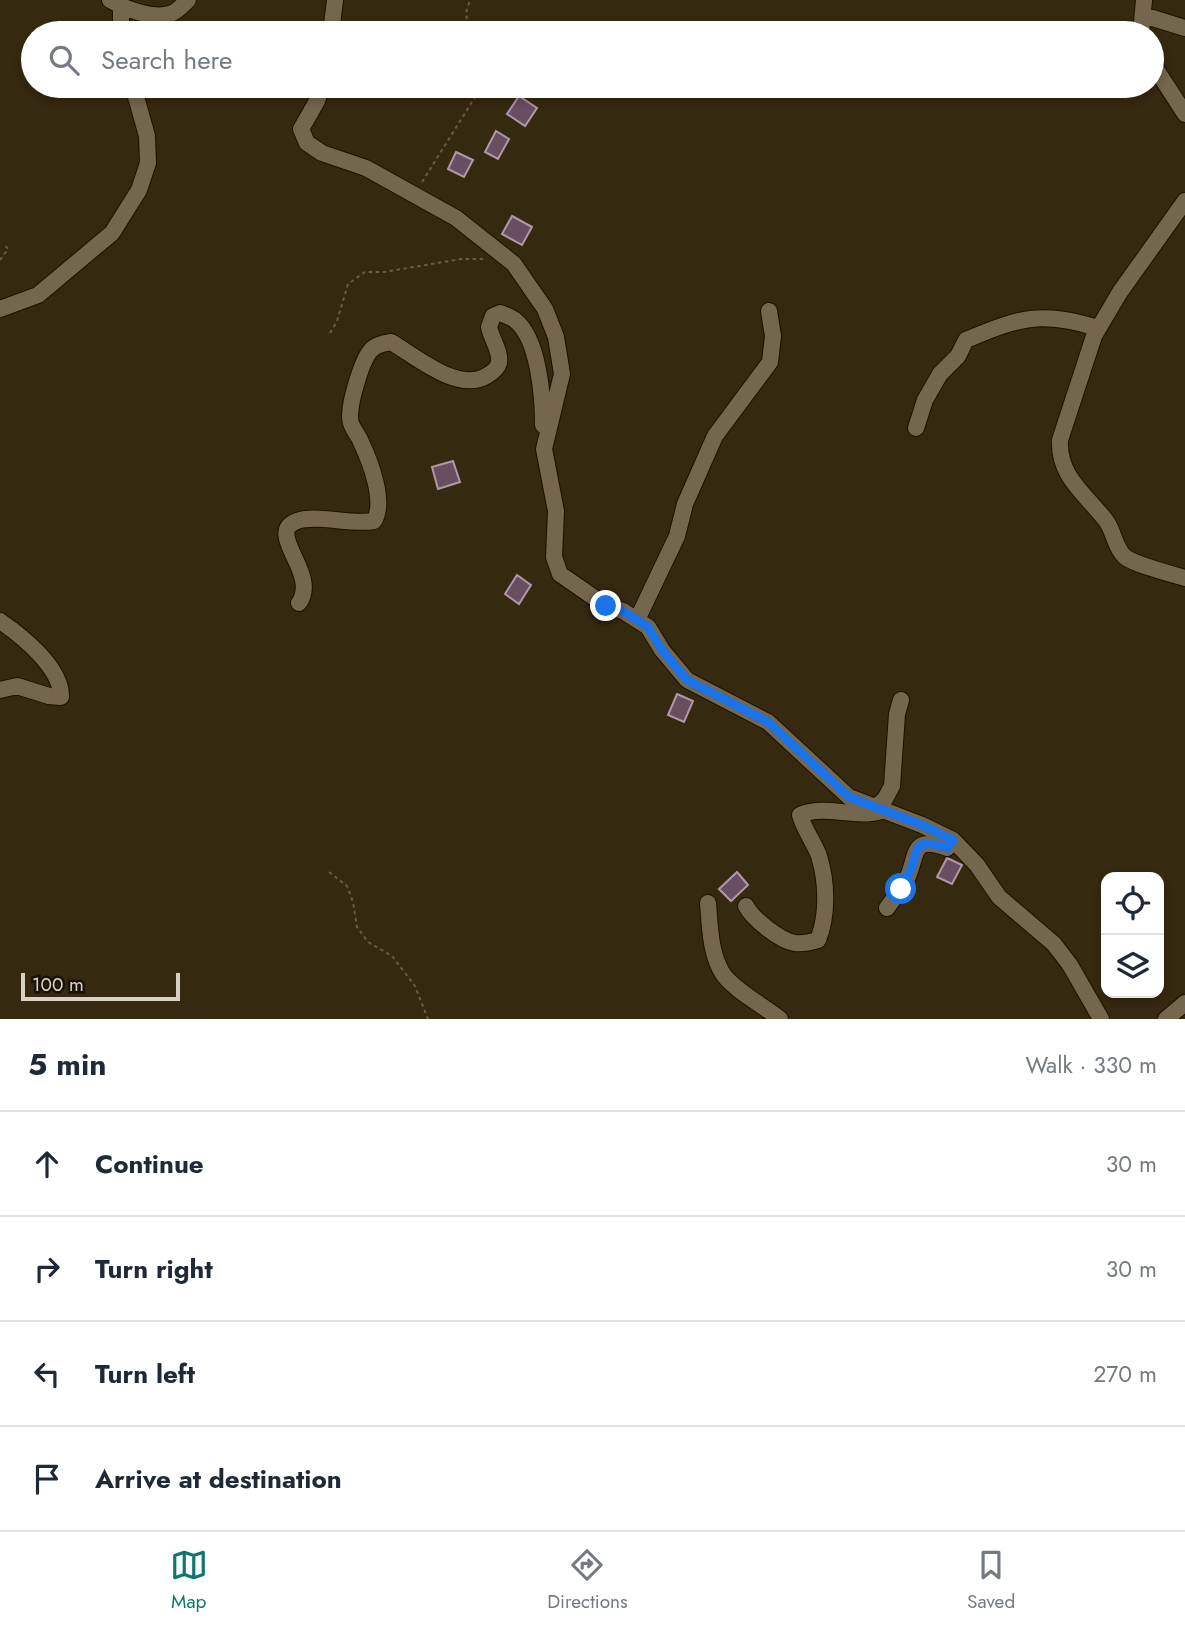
<!DOCTYPE html>
<meta charset="utf-8">
<style>
:root{--surface:#fff;--page:#f6f6f7;--text:#1f2937;--muted:#747a83;--line:#e0e1e3;--accent:#0f766e}
body{margin:0;font-family:Jost,sans-serif;background:var(--page);color:var(--text)}
.controls{position:absolute;right:21px;bottom:21px;display:grid;overflow:hidden;border-radius:14px;box-shadow:0 4px 10px #0003}
.controls button{width:63px;height:63px;display:grid;place-items:center;padding:0;border:0;border-bottom:2px solid var(--line);background:var(--surface);color:var(--text);font:35px sans-serif}
.scale{position:absolute;left:21px;bottom:18px;width:159px;box-sizing:border-box;padding-left:7px;border:4px solid #d9d1c3;border-top:0;font-size:19px;line-height:24px;white-space:nowrap;color:#d9d1c3;-webkit-text-stroke:5px #181308;paint-order:stroke}
.stop{position:absolute;width:21px;height:21px;margin:-16px;border:5px solid #1a73e8;border-radius:50%;background:#fff}
.stop.end{background:#1a73e8;border-color:#fff;box-shadow:0 2px 7px #0008}
.list{margin:0;padding:0;list-style:none}
h2{display:flex;justify-content:space-between;align-items:center;height:91px;margin:0;padding:0 28px;font-size:30px}
h2 small{font-size:23px;font-weight:400;color:var(--muted)}
.list li{display:grid;grid-template-columns:46px 1fr auto;gap:21px;align-items:center;box-sizing:border-box;height:105px;padding:0 28px;border-top:2px solid var(--line)}
.list b{display:block;font-size:26px;white-space:nowrap}
.list em{font-size:23px;font-style:normal;color:var(--muted)}
.icon{flex:none;width:38px;height:38px;fill:none;stroke:currentColor;stroke-width:2;stroke-linecap:round;stroke-linejoin:round}
.map{position:relative;flex:none;width:1185px;height:1019px;overflow:hidden}
.search{position:absolute;background:var(--surface);box-shadow:0 4px 10px #0003;left:21px;right:21px;top:21px;height:77px;display:flex;align-items:center;gap:18px;box-sizing:border-box;padding:0 24px;border-radius:38px;color:var(--muted);font-size:26px}
.sheet{height:511px;background:var(--surface)}
nav{display:flex;justify-content:space-around;align-items:center;box-sizing:border-box;height:98px;border-top:2px solid var(--line);background:var(--surface);font-size:19px;color:var(--muted)}
nav a{display:grid;justify-items:center;gap:4px}
nav .on{color:var(--accent)}
.map>svg:first-child{display:block}
</style>
<div class="map">
<svg width="1185" height="1019" viewBox="0 0 1185 1019">
<rect width="100%" height="100%" fill="#352910"/>
<!-- building -->
<path fill="#684e60" stroke="#b396a9" stroke-width="2" d="M519,96L537,108L525,126L507,114Z
M496,131L509,139L498,159L485,152Z
M456,152L473,160L464,177L448,169Z
M512,216L532,227L522,245L502,234Z
M453,461L460,482L438,489L432,467Z
M517,575L531,585L519,604L505,594Z
M677,694L693,701L684,722L668,715Z
M947,858L962,865L952,884L937,877Z
M737,872L748,885L731,901L719,889Z"/>
<g fill="none" stroke-linecap="round" stroke-linejoin="round">
<!-- minor casing -->
<g stroke="#1d1100" stroke-width="18">
<path id="minor" d="M110,0C125,9 152,19 170,14C177,12 183,5 188,0
M1143,15L1185,28
M121,33V5
M331,33L335,0
M1141,33L1144,0
M1152,63L1185,114
M322,86L317,101L301,129L307,143L322,153L366,168L456,218L514,264L545,309L556,337L562,374L544,449L556,511L554,557L560,574L606,606L623,611L648,627L662,650L687,680L768,722L849,797L922,825L953,840L977,865L999,897L1054,944L1070,965L1101,1019
M1185,201L1120,292L1094,336L1060,440C1058,477 1086,494 1107,522C1114,533 1115,547 1124,556C1132,564 1172,574 1185,578
M0,309L38,295L112,233L139,190L148,163L147,136L133,86
M916,428L925,400L940,374L958,356L966,340C1021,317 1040,311 1098,328
M299,603C320,573 264,533 297,521C315,514 351,525 374,521C386,502 370,461 361,442C359,436 353,430 351,423C346,410 362,360 371,350C376,345 384,343 391,342C417,357 459,394 488,375C493,372 497,369 499,363C501,351 491,338 489,327L493,316L500,313C505,315 511,317 515,320C539,339 543,398 543,425
M637,620L677,536L685,504L715,436L770,362L773,336L769,311
M0,621C22,636 62,668 61,697L49,696L17,686L0,690
M876,807L885,799L892,786L897,714L901,700
M708,903C710,926 710,954 723,974C734,990 764,1006 780,1019
M746,906C753,919 780,941 795,943C803,944 811,942 818,940C828,915 827,882 819,856C814,842 804,830 800,815C825,804 855,819 881,811
M887,908C893,899 901,890 906,881C919,855 909,835 947,848L953,840
M1166,1019L1185,1003"/>
</g>
<!-- path -->
<path stroke="#685d47" stroke-width="2" stroke-dasharray="3.5 3.5" stroke-linecap="butt" d="M469,33L466,13L470,0
M422,182L482,86
M0,260L8,249L4,244
M330,333L337,321L348,284L365,272H384L461,259H485
M329,872L347,886L353,902L357,927L368,942L392,956L415,986L428,1019"/>
<!-- minor -->
<use href="#minor" stroke="#75674d" stroke-width="16"/>
</g>
<g fill="none" stroke-linecap="round" stroke-linejoin="round">
<!-- route -->
<path stroke="#1a73e8" stroke-width="9" d="M606,606L623,611L648,627L662,650L687,680L768,722L849,797L922,825L953,840L947,848C935,844 928,841 918,847L911,869L901,889"/>
</g>
</svg>
<div class="controls">
<button><svg class="icon" aria-label="locate" viewBox="0 0 24 24"><circle cx="12" cy="12" r="6"/><path d="M12 2v4M12 18v4M2 12h4M18 12h4"/></svg></button>
<button><svg class="icon" aria-label="layers" viewBox="0 0 24 24"><path d="M12 4l9 5-9 5-9-5zM3 14l9 5 9-5"/></svg></button>
</div>
<div class="scale">100 m</div>
<div class="stop" style="left:901px;top:889px"></div>
<div class="stop end" style="left:606px;top:606px"></div>
<div class="search"><svg class="icon" aria-label="search" viewBox="0 0 24 24"><circle cx="10" cy="10" r="6"/><path d="M15 15l6 6"/></svg>Search here</div>
</div>
<section class="sheet">
<h2>5 min<small>Walk · 330 m</small></h2>
<ul class="list">
<li><svg class="icon" aria-label="ahead" viewBox="0 0 24 24"><path d="M12 20V5M6 11l6-6 6 6"/></svg><div><b>Continue</b></div><em>30 m</em></li>
<li><svg class="icon" aria-label="right" viewBox="0 0 24 24"><path d="M7 20v-9h11M14 6l5 5-5 5"/></svg><div><b>Turn right</b></div><em>30 m</em></li>
<li><svg class="icon" aria-label="left" viewBox="0 0 24 24"><path d="M17 20v-9H6M10 6l-5 5 5 5"/></svg><div><b>Turn left</b></div><em>270 m</em></li>
<li><svg class="icon" aria-label="arrive" viewBox="0 0 24 24"><path d="M6 21V4h12l-3 4 3 4H6"/></svg><div><b>Arrive at destination</b></div></li>
</ul>
</section>
<nav>
<a class="on"><svg class="icon" aria-label="map" viewBox="0 0 24 24"><path d="M3 6l6-2 6 2 6-2v14l-6 2-6-2-6 2zM9 4v14M15 6v14"/></svg>Map</a>
<a><svg class="icon" aria-label="directions" viewBox="0 0 24 24"><path d="M12 3l9 9-9 9-9-9zM9 14v-3h6M13 9l2 2-2 2"/></svg>Directions</a>
<a><svg class="icon" aria-label="saved" viewBox="0 0 24 24"><path d="M7 4h10v16l-5-4-5 4z"/></svg>Saved</a>
</nav>
